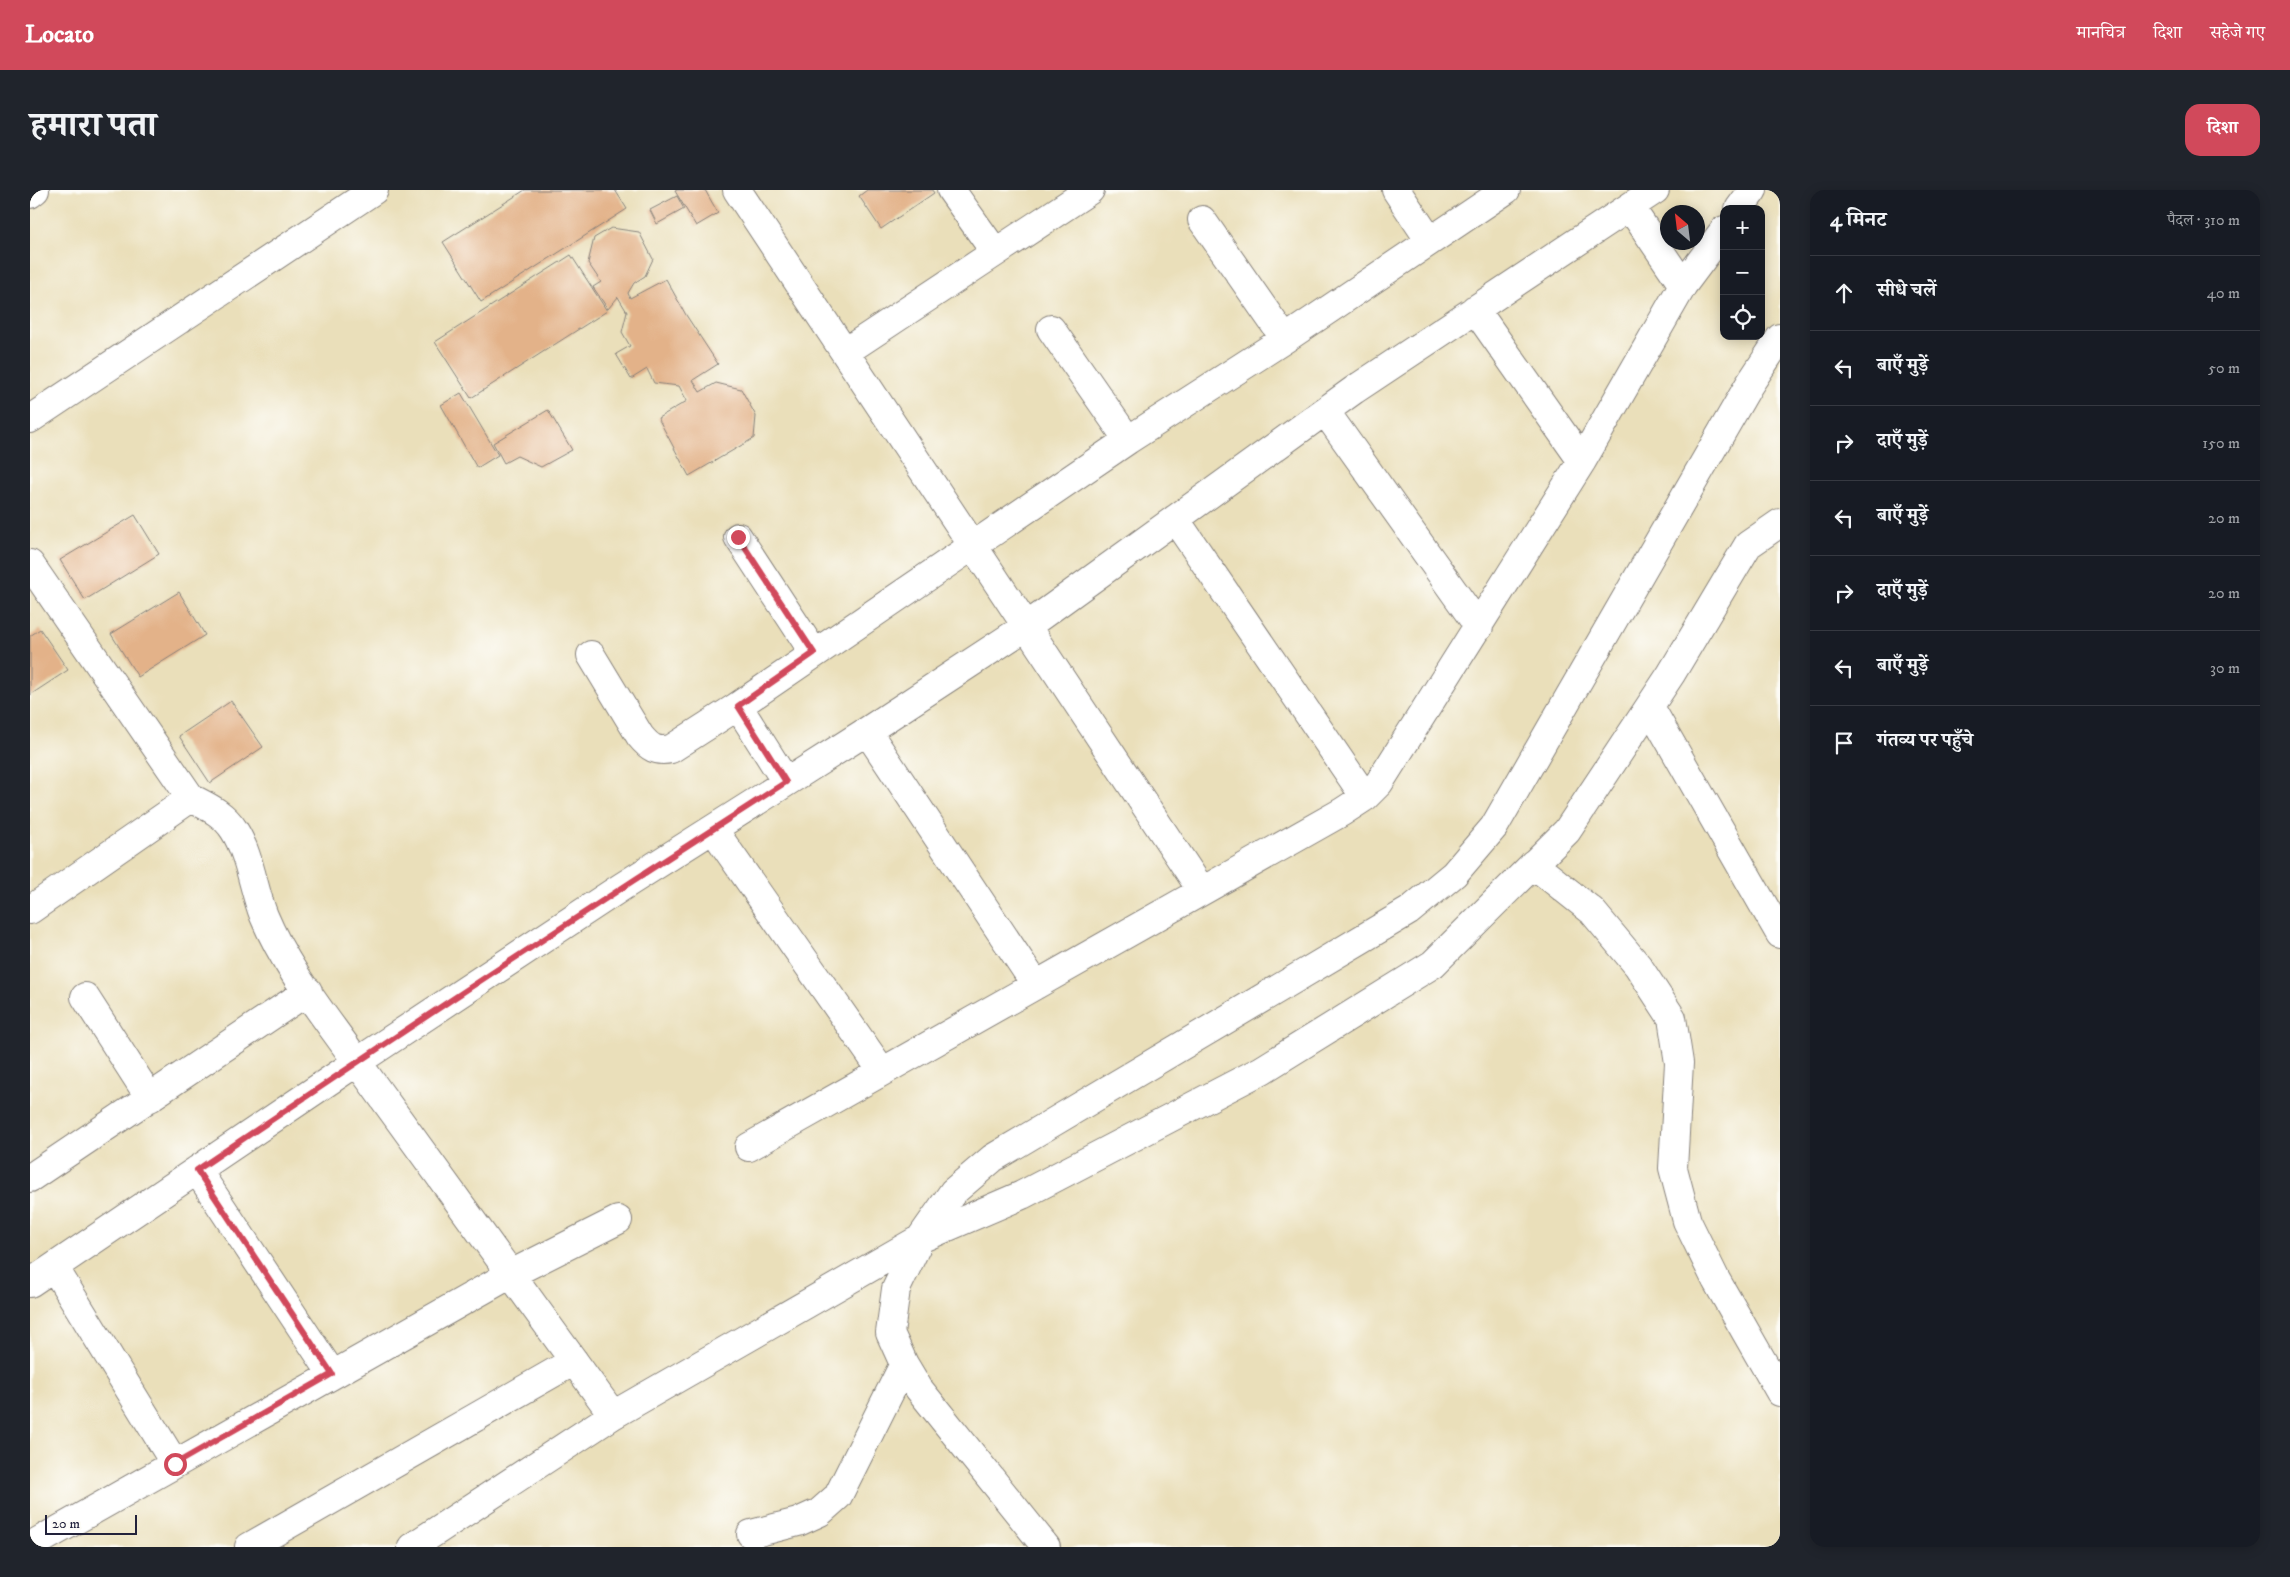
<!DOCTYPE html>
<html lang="hi">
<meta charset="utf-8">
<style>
:root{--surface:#171b24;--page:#20242c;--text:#f1f3f6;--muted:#9ea1a6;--line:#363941;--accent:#d1495b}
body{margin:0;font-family:"IM FELL DW Pica","Noto Serif Devanagari",serif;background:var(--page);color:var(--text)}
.controls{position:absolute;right:15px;top:15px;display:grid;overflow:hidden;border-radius:10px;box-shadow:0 2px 12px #0003}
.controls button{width:45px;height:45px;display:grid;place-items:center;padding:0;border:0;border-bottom:1px solid var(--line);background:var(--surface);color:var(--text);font:25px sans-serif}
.compass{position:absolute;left:1630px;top:15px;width:45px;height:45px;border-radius:50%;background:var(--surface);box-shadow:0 2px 12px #0003;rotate:332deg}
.scale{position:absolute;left:15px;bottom:12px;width:92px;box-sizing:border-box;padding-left:5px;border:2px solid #22223b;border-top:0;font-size:14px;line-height:18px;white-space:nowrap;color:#22223b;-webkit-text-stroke:4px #fdfcf7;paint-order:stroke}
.stop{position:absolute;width:15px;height:15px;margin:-11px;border:4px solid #d1495b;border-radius:50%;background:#fff}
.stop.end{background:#d1495b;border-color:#fff;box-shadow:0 1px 5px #0008}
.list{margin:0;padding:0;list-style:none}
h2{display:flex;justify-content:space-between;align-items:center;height:65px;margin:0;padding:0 20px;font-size:21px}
h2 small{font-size:16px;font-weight:400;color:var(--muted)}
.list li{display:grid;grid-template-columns:32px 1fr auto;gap:15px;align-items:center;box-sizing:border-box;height:75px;padding:0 20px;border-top:1px solid var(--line)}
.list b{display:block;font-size:19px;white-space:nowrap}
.list em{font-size:16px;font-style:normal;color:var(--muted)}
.icon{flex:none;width:28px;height:28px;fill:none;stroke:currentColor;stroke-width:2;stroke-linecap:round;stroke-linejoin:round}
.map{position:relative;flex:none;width:1750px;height:1357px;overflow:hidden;border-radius:15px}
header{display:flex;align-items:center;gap:30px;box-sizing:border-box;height:70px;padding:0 25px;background:var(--accent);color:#fff}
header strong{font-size:24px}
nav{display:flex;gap:28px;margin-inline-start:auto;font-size:18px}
.intro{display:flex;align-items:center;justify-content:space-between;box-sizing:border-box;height:120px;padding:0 30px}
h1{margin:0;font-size:35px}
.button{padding:12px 22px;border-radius:15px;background:var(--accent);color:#fff;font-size:18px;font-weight:700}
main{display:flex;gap:30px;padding:0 30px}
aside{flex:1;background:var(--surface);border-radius:15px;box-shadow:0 2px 12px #0003}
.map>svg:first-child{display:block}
</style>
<header>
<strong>Locato</strong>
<nav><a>मानचित्र</a><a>दिशा</a><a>सहेजे गए</a></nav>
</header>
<div class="intro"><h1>हमारा पता</h1><a class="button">दिशा</a></div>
<main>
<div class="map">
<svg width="1750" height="1357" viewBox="0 0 1750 1357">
<rect width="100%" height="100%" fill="#fdfcf7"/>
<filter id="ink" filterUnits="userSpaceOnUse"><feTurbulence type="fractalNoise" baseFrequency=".02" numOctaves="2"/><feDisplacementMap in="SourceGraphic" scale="10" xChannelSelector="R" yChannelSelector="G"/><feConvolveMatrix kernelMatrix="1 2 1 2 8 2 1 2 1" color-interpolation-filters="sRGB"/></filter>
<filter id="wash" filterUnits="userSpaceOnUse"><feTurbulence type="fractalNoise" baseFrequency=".0096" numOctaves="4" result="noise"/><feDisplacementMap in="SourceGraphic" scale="20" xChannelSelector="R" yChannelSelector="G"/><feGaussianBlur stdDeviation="1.12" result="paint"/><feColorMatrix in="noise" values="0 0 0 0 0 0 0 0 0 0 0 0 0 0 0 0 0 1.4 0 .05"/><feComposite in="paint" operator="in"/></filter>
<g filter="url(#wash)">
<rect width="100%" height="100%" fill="#eadfba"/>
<g id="blocks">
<!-- building -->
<path fill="#e3b289" d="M495,0H585L597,19L451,112L413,52Z
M647,0H675L688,23L666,36L645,1Z
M837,0H902L904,3L851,39L829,6Z
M647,6L654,19L627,34L620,20Z
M581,38L609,42L623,69L615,86L604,93L598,103L600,108L636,89L656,125L688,174L663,190L670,202L686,193L711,199L726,226L724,248L659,286L628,228L657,211L649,196L624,193L617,179L601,189L586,164L600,156L592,142L597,122L588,107L578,119L563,97L571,92L558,73L564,48Z
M541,65L577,121L441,208L405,152Z
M431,203L468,265L447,278L411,215Z
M518,220L542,260L511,277L487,266L474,273L463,253Z
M105,325L129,364L55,410L30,370Z
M149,402L175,445L108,487L81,444Z
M10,439L38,480L0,505V446Z
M201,511L233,557L180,593L149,546Z"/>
</g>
</g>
<g filter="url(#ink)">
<use href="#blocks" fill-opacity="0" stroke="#86807a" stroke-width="1"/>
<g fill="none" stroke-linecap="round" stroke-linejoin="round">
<!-- minor casing -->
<g stroke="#86807a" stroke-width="30">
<path id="minor" d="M707,0L1172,701
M921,0L965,62
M1366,0L1400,51
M0,4L5,0
M1709,19L1723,0
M1172,30L1255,149
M1653,95L1694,40
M1445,119L1552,271
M1021,139L1098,250
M815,162L1060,0
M1295,221L1449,437
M0,229L344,0
M1145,329L1335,607
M708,347L784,463
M0,374L161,608C178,617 193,623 204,640C220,665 223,699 234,726C256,779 294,825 327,872L0,1093
M561,465L610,546C620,558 626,562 641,559L708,516L1098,250L1255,149L1476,0
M708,516L756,592
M1620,517L1750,744
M837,541L1006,795
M683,639L852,881
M1503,674L1562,721L1608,776L1642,828L1649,873L1643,978L1657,1031L1686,1090L1750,1202
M0,720L161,608
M55,807L120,908
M719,957L1312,622L1335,607L1349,593L1552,271L1653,95L1600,17
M167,980L302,1184
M0,988L278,801
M24,1077L145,1274
M583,1225L327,872L590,698L837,541L997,436L1324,200L1625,0
M721,1344L768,1332L790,1322L808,1306L874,1174
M0,1356L481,1084L588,1030
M219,1357L544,1171
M382,1357L583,1225L890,1049L992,1005L1232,880L1403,774L1537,641L1641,484L1718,355L1750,333
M1016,1357L889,1199L874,1174L860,1143L866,1099L890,1049L923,1002L963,968L1379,721L1424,684L1464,637L1719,195L1750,148"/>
</g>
<!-- minor -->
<use href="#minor" stroke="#fff" stroke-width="28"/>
</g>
</g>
<g fill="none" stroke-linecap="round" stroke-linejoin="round" filter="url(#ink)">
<!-- route -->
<path stroke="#d1495b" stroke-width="6" d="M145,1274L302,1184L167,980C362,848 558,719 756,592L708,516L784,463L708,347"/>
</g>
</svg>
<div class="controls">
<button>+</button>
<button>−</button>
<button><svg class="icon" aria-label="locate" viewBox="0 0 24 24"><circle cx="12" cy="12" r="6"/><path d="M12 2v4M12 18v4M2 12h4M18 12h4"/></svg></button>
</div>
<svg class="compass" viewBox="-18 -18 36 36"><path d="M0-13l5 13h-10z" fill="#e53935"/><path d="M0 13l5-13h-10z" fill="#9ea1a6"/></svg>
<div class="scale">20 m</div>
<div class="stop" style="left:145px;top:1274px"></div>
<div class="stop end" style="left:708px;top:347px"></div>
</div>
<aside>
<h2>4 मिनट<small>पैदल · 310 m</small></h2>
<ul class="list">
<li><svg class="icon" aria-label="ahead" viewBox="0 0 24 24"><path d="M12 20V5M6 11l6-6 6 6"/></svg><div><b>सीधे चलें</b></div><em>40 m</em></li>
<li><svg class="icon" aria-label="left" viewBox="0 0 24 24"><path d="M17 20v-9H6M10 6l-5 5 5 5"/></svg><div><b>बाएँ मुड़ें</b></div><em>50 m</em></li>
<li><svg class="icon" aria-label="right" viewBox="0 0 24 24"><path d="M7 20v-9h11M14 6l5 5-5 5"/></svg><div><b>दाएँ मुड़ें</b></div><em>150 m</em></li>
<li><svg class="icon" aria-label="left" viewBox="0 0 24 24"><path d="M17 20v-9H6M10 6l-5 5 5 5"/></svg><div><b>बाएँ मुड़ें</b></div><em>20 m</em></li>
<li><svg class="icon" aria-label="right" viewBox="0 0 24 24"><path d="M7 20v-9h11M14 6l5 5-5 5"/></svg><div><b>दाएँ मुड़ें</b></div><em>20 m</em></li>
<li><svg class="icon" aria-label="left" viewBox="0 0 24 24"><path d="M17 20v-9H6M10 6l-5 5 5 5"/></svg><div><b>बाएँ मुड़ें</b></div><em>30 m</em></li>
<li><svg class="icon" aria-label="arrive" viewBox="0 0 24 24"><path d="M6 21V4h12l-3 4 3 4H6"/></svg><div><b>गंतव्य पर पहुँचे</b></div></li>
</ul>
</aside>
</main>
